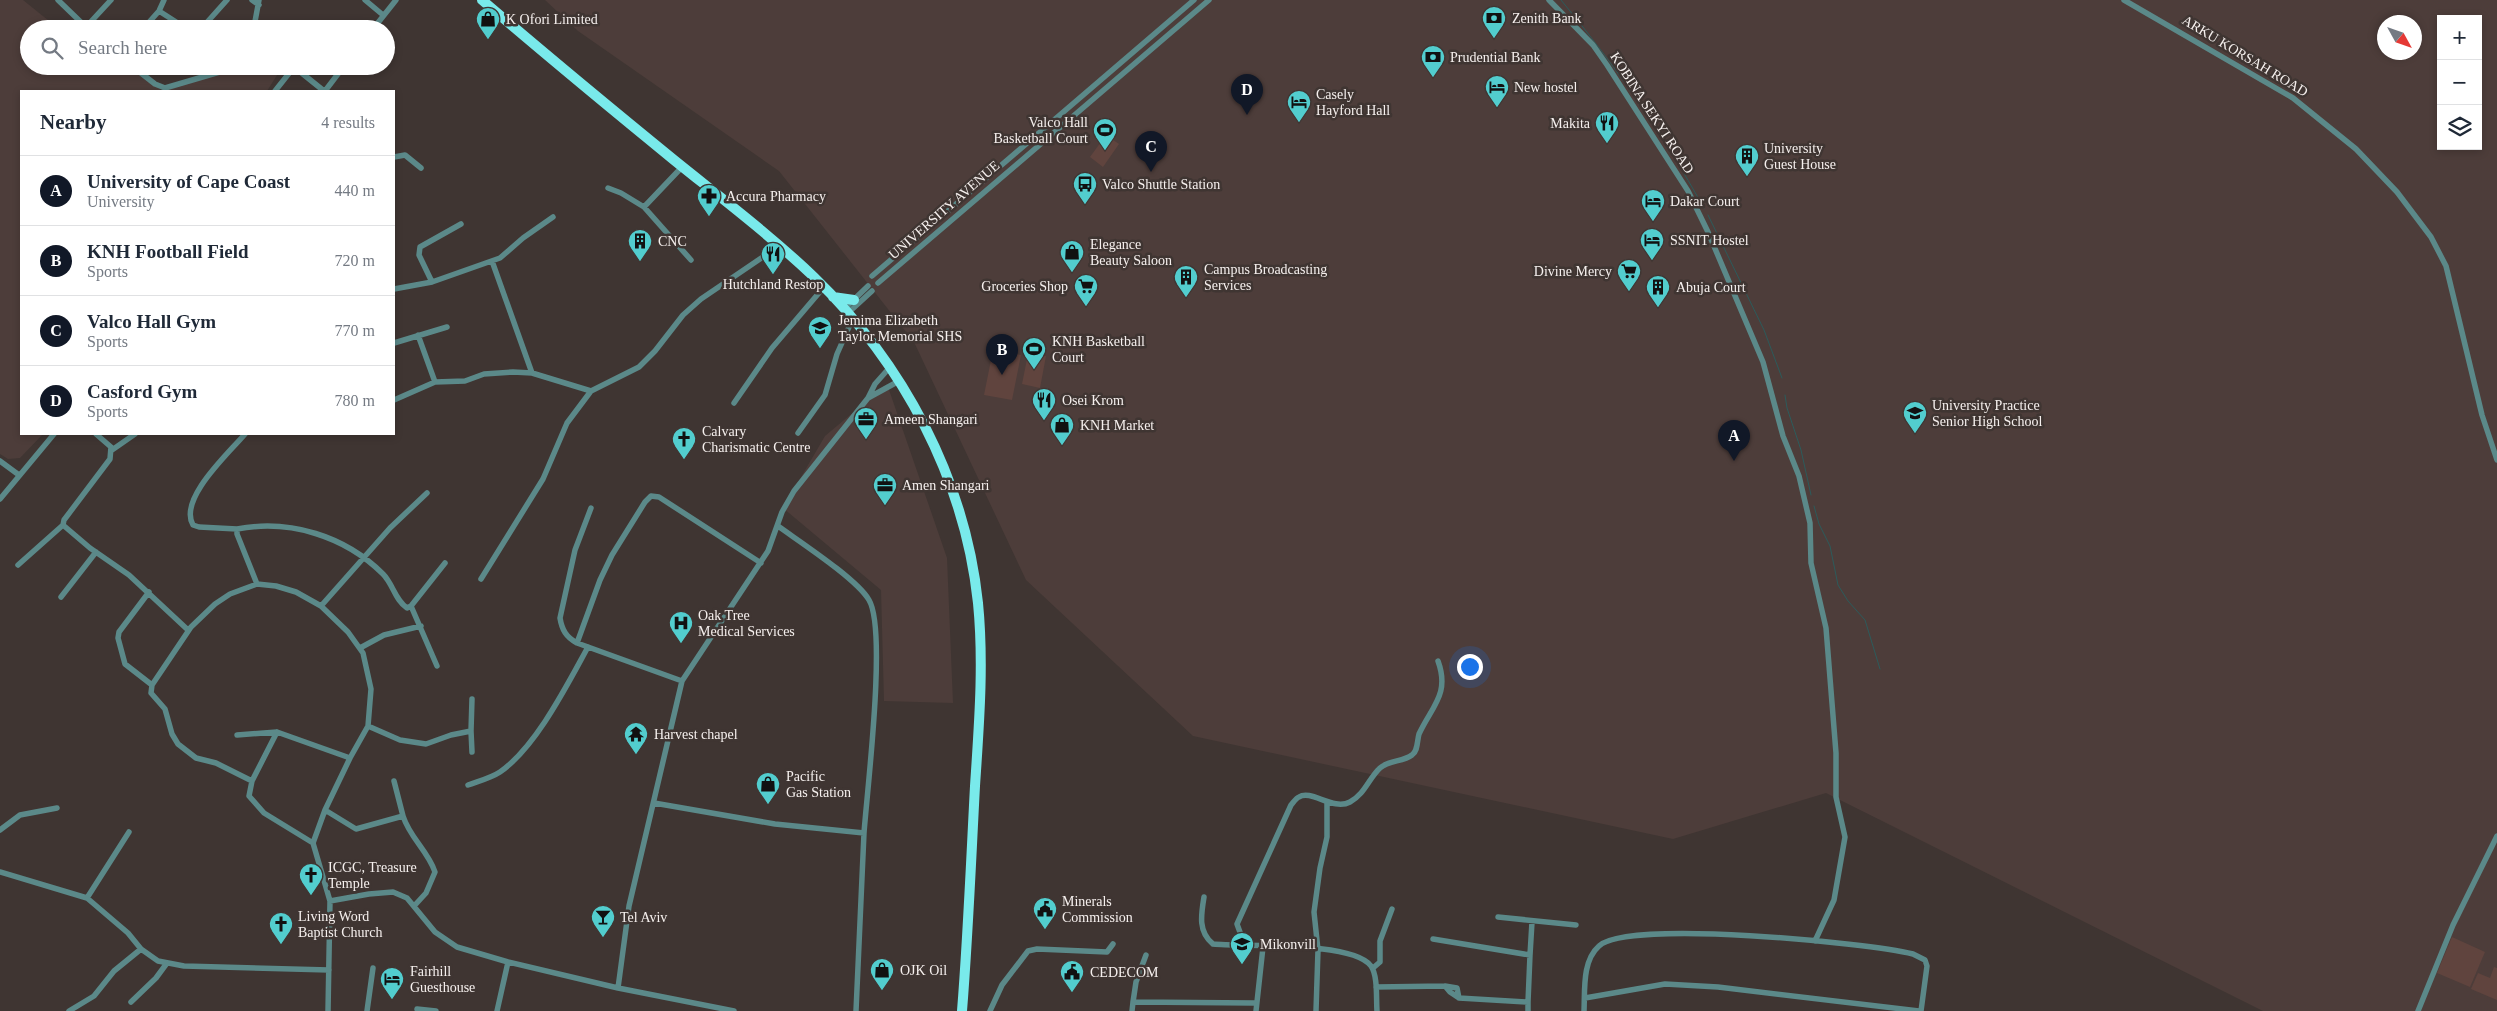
<!DOCTYPE html>
<meta charset="utf-8">
<style>
:root{--surface:#fff;--page:#f2f2f3;--text:#1f2937;--muted:#747a83;--line:#e0e1e3;--accent:#111827}
body{margin:0;font-family:Georgia,serif;background:var(--page);color:var(--text)}
.controls{position:absolute;right:15px;top:15px;display:grid;overflow:hidden;border-radius:0px;box-shadow:0 2px 8px #0003}
.controls button{width:45px;height:45px;display:grid;place-items:center;padding:0;border:0;border-bottom:1px solid var(--line);background:var(--surface);color:var(--text);font:25px sans-serif}
.compass{position:absolute;left:2377px;top:15px;width:45px;height:45px;border-radius:50%;background:var(--surface);box-shadow:0 2px 8px #0003;rotate:130deg}
.you{position:absolute;left:1469px;top:666px;width:18px;height:18px;margin:-12px;border:4px solid #fff;border-radius:50%;background:#1a73e8;box-shadow:0 0 0 8px #1a73e833}
.badge{display:grid;place-items:center;width:32px;height:32px;border-radius:50%;background:var(--accent);color:#fff;font-size:16px;font-weight:700}
.pin{position:absolute;translate:-50% -41px;filter:drop-shadow(0 1px 2px #0008)}
.pin::after{content:'';position:absolute;top:26px;width:18px;height:15px;background:inherit;clip-path:polygon(0 0,100% 0,50% 100%)}
.list{margin:0;padding:0;list-style:none}
h2{display:flex;justify-content:space-between;align-items:center;height:65px;margin:0;padding:0 20px;font-size:21px}
h2 small{font-size:16px;font-weight:400;color:var(--muted)}
.list li{display:grid;grid-template-columns:32px 1fr auto;gap:15px;align-items:center;box-sizing:border-box;height:70px;padding:0 20px;border-top:1px solid var(--line)}
.list b{display:block;font-size:19px;white-space:nowrap}
.list p{margin:0;font-size:16px;white-space:nowrap;color:var(--muted)}
.list em{font-size:16px;font-style:normal;color:var(--muted)}
.icon{flex:none;width:28px;height:28px;fill:none;stroke:currentColor;stroke-width:2;stroke-linecap:round;stroke-linejoin:round}
.map{position:relative;flex:none;width:2497px;height:1011px;overflow:hidden}
.search{position:absolute;background:var(--surface);box-shadow:0 2px 8px #0003;left:20px;top:20px;width:375px;height:55px;display:flex;align-items:center;gap:12px;box-sizing:border-box;padding:0 18px;border-radius:28px;color:var(--muted);font-size:19px}
.panel{position:absolute;background:var(--surface);box-shadow:0 2px 8px #0003;left:20px;top:90px;width:375px;height:345px;border-radius:0px}
.map>svg:first-child{display:block}
</style>
<div class="map">
<svg width="2497" height="1011" viewBox="0 0 2497 1011">
<rect width="100%" height="100%" fill="#3f3532"/>
<!-- built -->
<path fill="#4d3d3a" fill-rule="evenodd" d="M0,0H23L59,29H29V66H126L161,90L235,70L268,66L279,72L267,91H21V434H43L20,458L8,459L0,454Z
M545,0H2497V1011H2263L1826,793L1673,839L1193,736L1026,580L914,342L779,171L578,31ZM2441,19H2478V146H2441ZM2384,22H2414V52H2384Z
M887,384L947,558L953,703L884,701L881,590L783,508L825,436Z"/>
<!-- green -->
<path fill="#60443e" d="M1106,135L1119,144L1103,167L1090,157Z
M993,350L1021,355L1012,400L984,395Z
M1028,354L1046,356L1040,388L1022,384Z
M2452,937L2485,952L2470,987L2437,973Z
M2494,967L2497,968V1000L2471,989L2478,973L2490,978Z"/>
<g fill="none" stroke-linecap="round" stroke-linejoin="round">
<!-- stream -->
<path stroke="#2c5b5b" stroke-width="1" d="M1561,0C1616,66 1662,133 1704,208
M1708,215L1764,330L1782,378
M1785,395L1787,408L1801,450L1811,495
M1814,506L1819,524L1830,546L1838,585L1848,601L1865,620L1880,669"/>
<!-- minor -->
<path stroke="#5b8989" stroke-width="5.5" d="M58,0L88,29
M252,0L259,5
M365,0L383,15
M1549,0L1593,45L1607,65L1688,191L1708,232L1763,362L1783,436L1799,476L1810,523L1811,563L1826,628L1836,753V797L1845,837L1834,900L1815,941
M2124,0L2293,98L2356,149L2397,192L2431,237L2446,266L2482,415L2497,460
M159,11L187,29
M86,27L111,0
M254,27L259,0
M143,29L159,11L164,0
M201,29L227,0
M373,29L396,0
M132,66L155,84L165,88L240,66
M293,66L324,91
M275,91L294,67
M325,91L344,66
M394,157L405,155L421,168
M608,188L621,193L644,207L682,167
M644,207L691,260
M492,261L532,373
M872,276L1194,0
M432,282L419,255L420,247L461,224
M878,283L1209,0
M394,289L432,282L500,258L523,238L553,217
M844,309L868,286
M848,313L872,291
M418,335L435,382
M394,343L447,327
M868,398L875,384L891,366
M394,400L435,382L465,381L484,374L513,372L532,373L591,391L639,367L655,351L683,315L701,299L779,246
M734,403L772,348L824,287
M798,433L825,395L837,354L853,318
M96,434L111,447L110,459L64,520L63,525L90,548L129,575L188,630
M112,450L135,434
M0,461L19,475
M0,499L54,434
M591,508L575,550L560,618C562,630 566,637 577,643L682,681
M778,526C800,542 857,579 869,600C887,630 867,791 864,833
M237,529L199,527L193,525C178,499 229,453 245,434
M18,565L63,525
M481,579L543,479L567,423L591,391
M257,584L237,534V529C290,519 345,536 383,574C393,584 395,600 407,608L411,606L445,563
M149,592L119,632L118,638L125,664L152,685L191,627L215,604L230,594L257,584L276,586L296,592L321,606L348,632L363,653L371,689L368,726L350,758L325,810L313,843L330,901L328,1011
M61,597L96,552
M321,606L390,528L427,493
M411,606L437,666
M577,643L600,580L612,555L645,502L651,496L659,497L761,563
M360,648L384,635L421,626
M152,685L151,693L165,709L172,734L178,744L196,758L216,763L252,781
M368,726L400,740L426,744L451,735L471,731L472,752
M471,731L472,699
M277,732L252,781L249,796L264,813L313,843
M237,735L277,732L350,758
M468,785C479,781 491,778 500,772C536,747 567,685 588,647
M654,803L775,824L864,833L856,1011
M325,810L356,829L403,816L394,781
M403,816C410,838 428,851 435,872L426,893L415,905
M0,830L20,815L57,808
M0,872L87,898L128,933L141,949L158,961L184,966L329,970
M1204,897C1201,915 1198,932 1213,944C1245,947 1353,941 1371,966C1378,976 1376,998 1377,1011
M87,898L129,832
M330,901L369,894L393,892L407,898L435,932L457,947L508,962L618,988L734,1011
M1498,917L1576,925
M1433,939L1530,955L1528,1002
M1245,946L1237,924L1291,805C1293,803 1296,798 1299,797C1311,789 1333,811 1350,802C1365,794 1369,778 1380,768C1389,760 1403,762 1412,755C1418,751 1417,741 1419,734C1432,706 1450,694 1438,661
M1530,955L1532,922
M1373,968L1380,962V941L1392,909
M1445,986L1457,988L1459,998
M1376,987L1445,986L1450,992L1459,998L1528,1002V1011
M618,988L629,906L682,681L768,551L782,512L794,491L868,398L899,381
M1585,998L1665,984L1718,987L1919,1011
M131,1002L156,978L167,963
M1133,1002L1136,982L1146,955
M417,1009L436,1011
M69,1011L94,996L114,971L141,949
M367,1011L373,968
M497,1011L508,962
M990,1011L1002,985L1028,951L1037,949L1107,952L1113,944
M1132,1011L1133,1002L1255,1003
M1256,1011L1263,947
M1316,1011L1318,950L1314,912L1320,868L1327,837V802
M1584,1011C1585,990 1582,961 1599,946C1628,919 1868,943 1913,954L1925,960L1927,966L1921,1011
M2418,1011L2453,925L2497,836"/>
<!-- trunk -->
<path stroke="#79eaeb" stroke-width="10" d="M482,0C545,54 609,107 674,160C721,198 770,235 814,277C903,363 965,479 978,603C984,664 979,725 975,786C971,861 968,936 962,1011
M833,297L854,300"/>
</g>
<!-- icons -->
<defs>
<g id="bank-pin" transform="scale(1.25)"><path d="M0 17L-7.5 6A9.5 9.5 0 1 1 7.5 6Z" fill="#52cdce" stroke="#3f3532"/><path d="M-6-4H6V4H-6ZM0-2.3a2.3 2.3 0 1 0 0 4.6a2.3 2.3 0 1 0 0-4.6Z" fill="#111"/></g>
<g id="shop-pin" transform="scale(1.25)"><path d="M0 17L-7.5 6A9.5 9.5 0 1 1 7.5 6Z" fill="#52cdce" stroke="#3f3532"/><path d="M-5-2.5h2.3a2.7 3.5 0 0 1 5.4 0H5L5.5 6h-11ZM-1.5-2.5h3a1.5 2.3 0 0 0-3 0Z" fill="#111"/></g>
<g id="hotel-pin" transform="scale(1.25)"><path d="M0 17L-7.5 6A9.5 9.5 0 1 1 7.5 6Z" fill="#52cdce" stroke="#3f3532"/><path d="M-6-4.5h1.5V1H6V5H4.5V3h-9V5H-6ZM-4 0a1.8 1.8 0 1 1 3.6 0ZM.5 0V-2.5h3Q6-2.5 6 0Z" fill="#111"/></g>
<g id="restaurant-pin" transform="scale(1.25)"><path d="M0 17L-7.5 6A9.5 9.5 0 1 1 7.5 6Z" fill="#52cdce" stroke="#3f3532"/><path d="M-5-6h1v4h1v-4h1v4h1v-4h1v5L-1.5 .5V6h-2V.5L-5-1ZM5-6V6H3V1.5H1.5Q1.5-4 5-6Z" fill="#111"/></g>
<g id="stadium-pin" transform="scale(1.25)"><path d="M0 17L-7.5 6A9.5 9.5 0 1 1 7.5 6Z" fill="#52cdce" stroke="#3f3532"/><path d="M0-5a6.5 5 0 1 0 0 10a6.5 5 0 1 0 0-10ZM-3.5-1.8h7v3.6h-7Z" fill="#111"/></g>
<g id="building-pin" transform="scale(1.25)"><path d="M0 17L-7.5 6A9.5 9.5 0 1 1 7.5 6Z" fill="#52cdce" stroke="#3f3532"/><path d="M-4-6H4V6H1V3H-1V6H-4ZM-2.5-4.3h1.7v1.8h-1.7ZM.8-4.3h1.7v1.8H.8ZM-2.5-1h1.7V.8h-1.7ZM.8-1h1.7V.8H.8Z" fill="#111"/></g>
<g id="bus-pin" transform="scale(1.25)"><path d="M0 17L-7.5 6A9.5 9.5 0 1 1 7.5 6Z" fill="#52cdce" stroke="#3f3532"/><path d="M-5-6H5V4H4V6H2V4H-2V6H-4V4H-5ZM-3.5-4V0h7V-4ZM-3.5 1.2v1.5H-2V1.2ZM2 1.2v1.5H3.5V1.2Z" fill="#111"/></g>
<g id="pharmacy-pin" transform="scale(1.25)"><path d="M0 17L-7.5 6A9.5 9.5 0 1 1 7.5 6Z" fill="#52cdce" stroke="#3f3532"/><path d="M-2-6h4v4h4v4h-4v4h-4v-4h-4v-4h4Z" fill="#111"/></g>
<g id="supermarket-pin" transform="scale(1.25)"><path d="M0 17L-7.5 6A9.5 9.5 0 1 1 7.5 6Z" fill="#52cdce" stroke="#3f3532"/><path d="M-6-5.5h2.5l.6 2H6L4.5 2H-2.5L-4.4-4H-6ZM-1.5 3.2a1.3 1.3 0 1 0 .1 0ZM3 3.2a1.3 1.3 0 1 0 .1 0Z" fill="#111"/></g>
<g id="school-pin" transform="scale(1.25)"><path d="M0 17L-7.5 6A9.5 9.5 0 1 1 7.5 6Z" fill="#52cdce" stroke="#3f3532"/><path d="M0-5L7-2L0 1L-7-2ZM-4 1L0 2.5L4 1V4Q0 6-4 4Z" fill="#111"/></g>
<g id="office-pin" transform="scale(1.25)"><path d="M0 17L-7.5 6A9.5 9.5 0 1 1 7.5 6Z" fill="#52cdce" stroke="#3f3532"/><path d="M-6-3h4V-5.5h4V-3h4V5H-6ZM-1-4.5V-3h2v-1.5ZM-6 0V1H6V0Z" fill="#111"/></g>
<g id="church-pin" transform="scale(1.25)"><path d="M0 17L-7.5 6A9.5 9.5 0 1 1 7.5 6Z" fill="#52cdce" stroke="#3f3532"/><path d="M-1.2-6h2.4v3.5h3.3v2.4h-3.3V6h-2.4V-.1h-3.3v-2.4h3.3Z" fill="#111"/></g>
<g id="hospital-pin" transform="scale(1.25)"><path d="M0 17L-7.5 6A9.5 9.5 0 1 1 7.5 6Z" fill="#52cdce" stroke="#3f3532"/><path d="M-5-5h3v3.5h4V-5h3V5h-3V1.5h-4V5h-3Z" fill="#111"/></g>
<g id="temple-pin" transform="scale(1.25)"><path d="M0 17L-7.5 6A9.5 9.5 0 1 1 7.5 6Z" fill="#52cdce" stroke="#3f3532"/><path d="M0-6L5-2H3V0L6.5 2.5H4V6H1.5V3h-3V6H-4V2.5H-6.5L-3 0V-2H-5Z" fill="#111"/></g>
<g id="civic-pin" transform="scale(1.25)"><path d="M0 17L-7.5 6A9.5 9.5 0 1 1 7.5 6Z" fill="#52cdce" stroke="#3f3532"/><path d="M-.6-6.5H3V-4.5H.6V-3L4-1V1h2V6H-6V1h2V-1L-.6-3ZM-1.2 2.5V6h2.4V2.5Z" fill="#111"/></g>
<g id="bar-pin" transform="scale(1.25)"><path d="M0 17L-7.5 6A9.5 9.5 0 1 1 7.5 6Z" fill="#52cdce" stroke="#3f3532"/><path d="M-6-5H6L.8 .8V4.5H3.5V6h-7V4.5H-.8V.8Z" fill="#111"/></g>
</defs>
<g fill-rule="evenodd">
<use href="#bank-pin" x="1494" y="18"/>
<use href="#shop-pin" x="488" y="19"/>
<use href="#bank-pin" x="1433" y="57"/>
<use href="#hotel-pin" x="1497" y="87"/>
<use href="#hotel-pin" x="1299" y="102"/>
<use href="#restaurant-pin" x="1607" y="123"/>
<use href="#stadium-pin" x="1105" y="130"/>
<use href="#building-pin" x="1747" y="156"/>
<use href="#bus-pin" x="1085" y="184"/>
<use href="#pharmacy-pin" x="709" y="196"/>
<use href="#hotel-pin" x="1653" y="201"/>
<use href="#hotel-pin" x="1652" y="240"/>
<use href="#building-pin" x="640" y="241"/>
<use href="#shop-pin" x="1072" y="252"/>
<use href="#restaurant-pin" x="773" y="254"/>
<use href="#supermarket-pin" x="1629" y="271"/>
<use href="#building-pin" x="1186" y="277"/>
<use href="#supermarket-pin" x="1086" y="286"/>
<use href="#building-pin" x="1658" y="287"/>
<use href="#school-pin" x="820" y="328"/>
<use href="#stadium-pin" x="1034" y="349"/>
<use href="#restaurant-pin" x="1044" y="400"/>
<use href="#school-pin" x="1915" y="413"/>
<use href="#office-pin" x="866" y="419"/>
<use href="#shop-pin" x="1062" y="425"/>
<use href="#church-pin" x="684" y="439"/>
<use href="#office-pin" x="885" y="485"/>
<use href="#hospital-pin" x="681" y="623"/>
<use href="#temple-pin" x="636" y="734"/>
<use href="#shop-pin" x="768" y="784"/>
<use href="#church-pin" x="311" y="875"/>
<use href="#civic-pin" x="1045" y="909"/>
<use href="#bar-pin" x="603" y="917"/>
<use href="#church-pin" x="281" y="924"/>
<use href="#school-pin" x="1242" y="944"/>
<use href="#shop-pin" x="882" y="970"/>
<use href="#civic-pin" x="1072" y="972"/>
<use href="#hotel-pin" x="392" y="979"/>
</g>
<g text-anchor="middle" dominant-baseline="central" stroke-width="5" stroke-linejoin="round" paint-order="stroke">
<!-- poi labels -->
<g font-size="14" fill="#f6f0ee" stroke="#3f3532" text-anchor="start">
<text x="1512" y="18">Zenith Bank</text>
<text x="506" y="19">K Ofori Limited</text>
<text x="1450" y="57">Prudential Bank</text>
<text x="1514" y="87">New hostel</text>
<text x="1316" y="94">Casely<tspan x="1316" dy="16">Hayford Hall</tspan></text>
<text x="1088" y="122" text-anchor="end">Valco Hall<tspan x="1088" dy="16">Basketball Court</tspan></text>
<text x="1590" y="123" text-anchor="end">Makita</text>
<text x="1764" y="148">University<tspan x="1764" dy="16">Guest House</tspan></text>
<text x="1102" y="184">Valco Shuttle Station</text>
<text x="726" y="196">Accura Pharmacy</text>
<text x="1670" y="201">Dakar Court</text>
<text x="1670" y="240">SSNIT Hostel</text>
<text x="658" y="241">CNC</text>
<text x="1090" y="244">Elegance<tspan x="1090" dy="16">Beauty Saloon</tspan></text>
<text x="1204" y="269">Campus Broadcasting<tspan x="1204" dy="16">Services</tspan></text>
<text x="1612" y="271" text-anchor="end">Divine Mercy</text>
<text x="773" y="284" text-anchor="middle">Hutchland Restop</text>
<text x="1068" y="286" text-anchor="end">Groceries Shop</text>
<text x="1676" y="287">Abuja Court</text>
<text x="838" y="320">Jemima Elizabeth<tspan x="838" dy="16">Taylor Memorial SHS</tspan></text>
<text x="1052" y="341">KNH Basketball<tspan x="1052" dy="16">Court</tspan></text>
<text x="1062" y="400">Osei Krom</text>
<text x="1932" y="405">University Practice<tspan x="1932" dy="16">Senior High School</tspan></text>
<text x="884" y="419">Ameen Shangari</text>
<text x="1080" y="425">KNH Market</text>
<text x="702" y="431">Calvary<tspan x="702" dy="16">Charismatic Centre</tspan></text>
<text x="902" y="485">Amen Shangari</text>
<text x="698" y="615">Oak Tree<tspan x="698" dy="16">Medical Services</tspan></text>
<text x="654" y="734">Harvest chapel</text>
<text x="786" y="776">Pacific<tspan x="786" dy="16">Gas Station</tspan></text>
<text x="328" y="867">ICGC, Treasure<tspan x="328" dy="16">Temple</tspan></text>
<text x="1062" y="901">Minerals<tspan x="1062" dy="16">Commission</tspan></text>
<text x="298" y="916">Living Word<tspan x="298" dy="16">Baptist Church</tspan></text>
<text x="620" y="917">Tel Aviv</text>
<text x="1260" y="944">Mikonvill</text>
<text x="900" y="970">OJK Oil</text>
<text x="410" y="971">Fairhill<tspan x="410" dy="16">Guesthouse</tspan></text>
<text x="1090" y="972">CEDECOM</text>
</g>
<!-- street labels -->
<g font-size="14" fill="#f6f0ee" stroke="#3f3532">
<text transform="translate(2245 56) rotate(31)">ARKU KORSAH ROAD</text>
<text transform="translate(1652 113) rotate(57)">KOBINA SEKYI ROAD</text>
<text transform="translate(944 210) rotate(-41)">UNIVERSITY AVENUE</text>
</g>
</g>
</svg>
<div class="controls">
<button>+</button>
<button>−</button>
<button><svg class="icon" aria-label="layers" viewBox="0 0 24 24"><path d="M12 4l9 5-9 5-9-5zM3 14l9 5 9-5"/></svg></button>
</div>
<svg class="compass" viewBox="-18 -18 36 36"><path d="M0-13l5 13h-10z" fill="#e53935"/><path d="M0 13l5-13h-10z" fill="#747a83"/></svg>
<div class="you"></div>
<div class="pin badge" style="left:1734px;top:461px">A</div>
<div class="pin badge" style="left:1002px;top:375px">B</div>
<div class="pin badge" style="left:1151px;top:172px">C</div>
<div class="pin badge" style="left:1247px;top:115px">D</div>
<div class="search"><svg class="icon" aria-label="search" viewBox="0 0 24 24"><circle cx="10" cy="10" r="6"/><path d="M15 15l6 6"/></svg>Search here</div>
<section class="panel">
<h2>Nearby<small>4 results</small></h2>
<ul class="list">
<li><span class="badge">A</span><div><b>University of Cape Coast</b><p>University</p></div><em>440 m</em></li>
<li><span class="badge">B</span><div><b>KNH Football Field</b><p>Sports</p></div><em>720 m</em></li>
<li><span class="badge">C</span><div><b>Valco Hall Gym</b><p>Sports</p></div><em>770 m</em></li>
<li><span class="badge">D</span><div><b>Casford Gym</b><p>Sports</p></div><em>780 m</em></li>
</ul>
</section>
</div>
